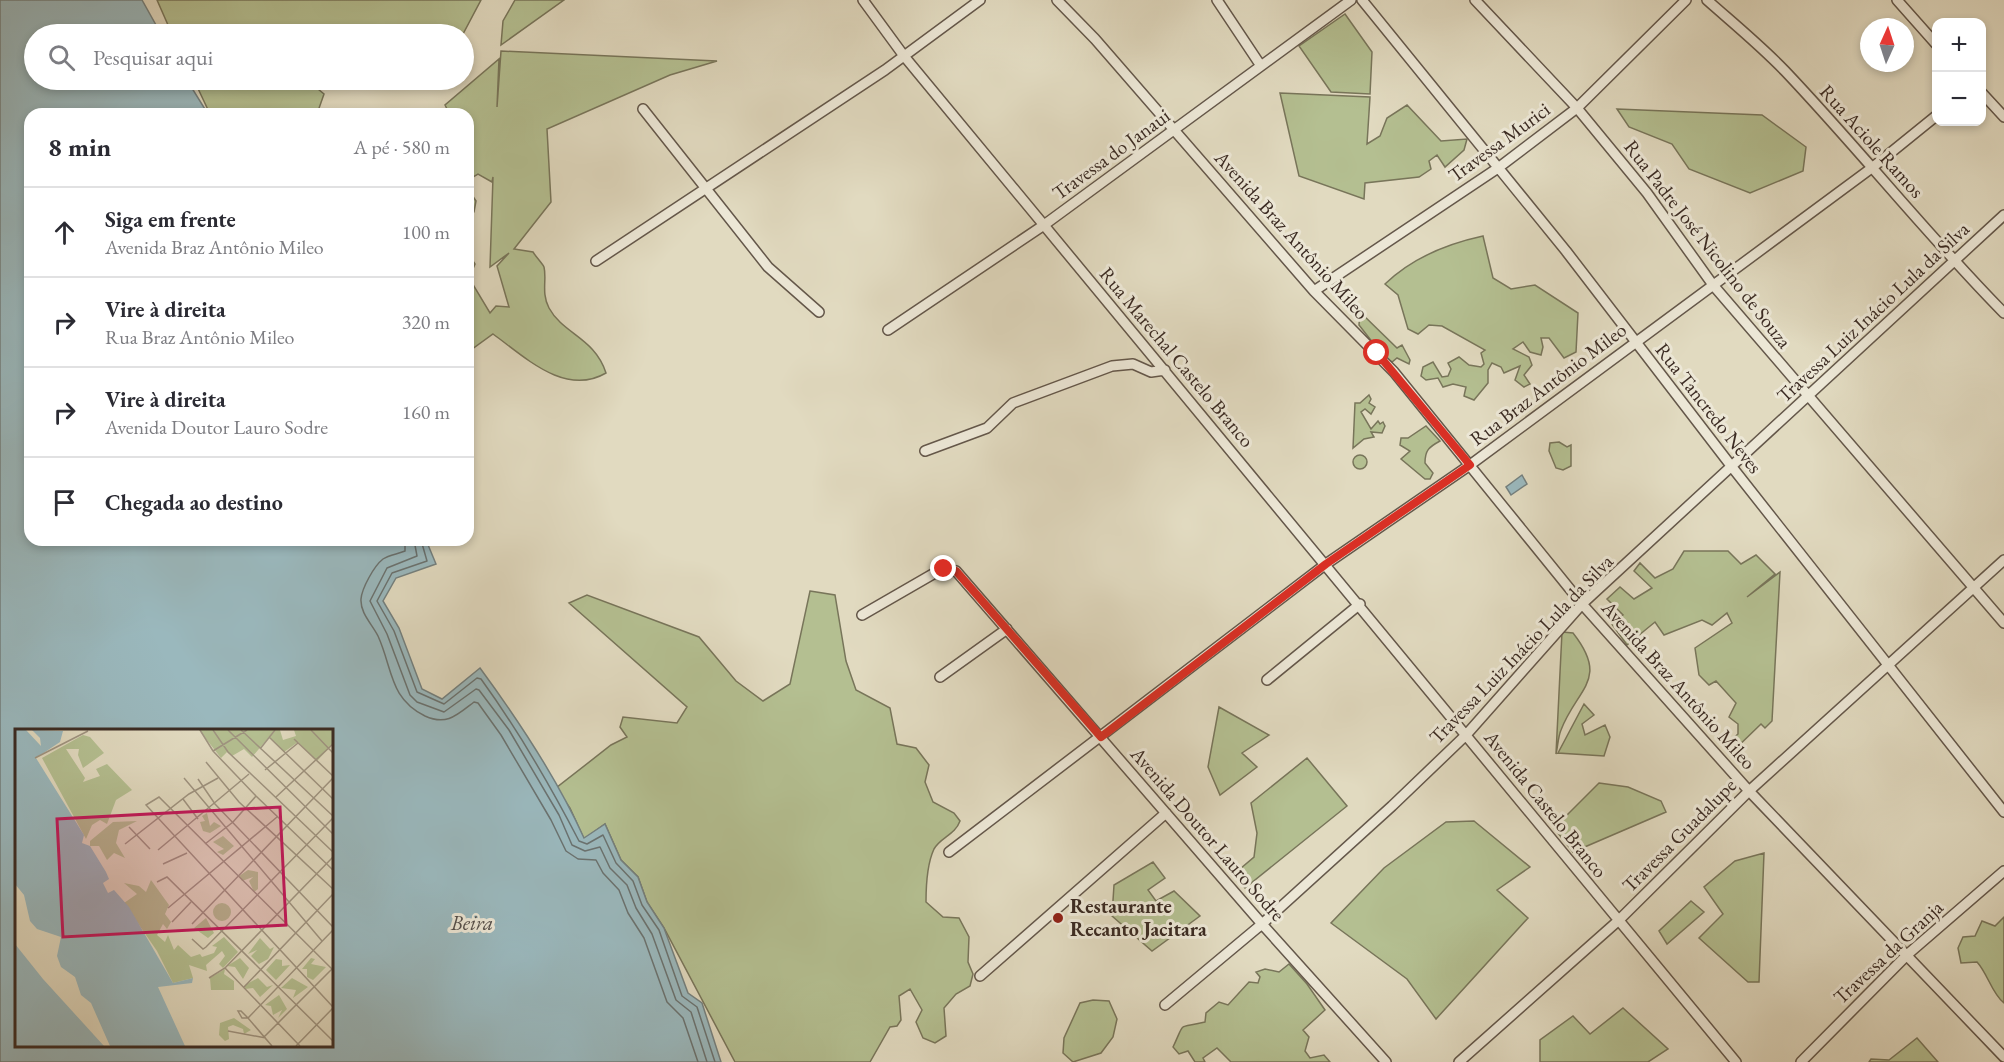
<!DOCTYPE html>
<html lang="pt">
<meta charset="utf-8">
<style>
:root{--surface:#fff;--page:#f2f2f3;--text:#2b2b33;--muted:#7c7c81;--line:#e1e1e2}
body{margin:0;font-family:"EB Garamond",serif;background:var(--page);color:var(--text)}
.controls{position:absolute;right:18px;top:18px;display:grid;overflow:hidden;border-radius:12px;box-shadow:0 3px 9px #0003}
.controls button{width:54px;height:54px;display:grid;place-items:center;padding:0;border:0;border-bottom:2px solid var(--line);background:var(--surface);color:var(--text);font:30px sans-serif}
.compass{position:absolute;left:1860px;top:18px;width:54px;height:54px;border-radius:50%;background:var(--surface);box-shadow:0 3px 9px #0003;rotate:3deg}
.stop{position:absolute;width:18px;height:18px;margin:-14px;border:4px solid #d93025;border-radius:50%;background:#fff}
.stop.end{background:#d93025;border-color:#fff;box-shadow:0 2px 6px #0008}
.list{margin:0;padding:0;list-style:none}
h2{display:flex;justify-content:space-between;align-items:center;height:78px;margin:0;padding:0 24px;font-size:26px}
h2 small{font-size:20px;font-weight:400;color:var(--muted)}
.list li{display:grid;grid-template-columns:39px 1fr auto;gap:18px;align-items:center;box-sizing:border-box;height:90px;padding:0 24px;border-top:2px solid var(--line)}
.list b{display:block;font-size:22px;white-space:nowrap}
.list p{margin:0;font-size:20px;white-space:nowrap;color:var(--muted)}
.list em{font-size:20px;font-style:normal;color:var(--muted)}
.icon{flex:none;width:33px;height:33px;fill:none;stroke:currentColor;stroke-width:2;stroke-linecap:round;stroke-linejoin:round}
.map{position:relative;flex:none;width:2004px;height:1062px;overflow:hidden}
.search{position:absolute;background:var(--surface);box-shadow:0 3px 9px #0003;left:24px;top:24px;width:450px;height:66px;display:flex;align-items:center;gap:15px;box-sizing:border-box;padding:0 21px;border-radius:33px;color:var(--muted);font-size:22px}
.panel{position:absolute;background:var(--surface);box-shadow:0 3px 9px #0003;left:24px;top:108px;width:450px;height:438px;border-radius:18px}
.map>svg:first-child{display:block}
</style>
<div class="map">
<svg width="2004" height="1062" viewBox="0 0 2004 1062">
<rect width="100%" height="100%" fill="#e1dac0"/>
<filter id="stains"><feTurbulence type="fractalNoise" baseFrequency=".00333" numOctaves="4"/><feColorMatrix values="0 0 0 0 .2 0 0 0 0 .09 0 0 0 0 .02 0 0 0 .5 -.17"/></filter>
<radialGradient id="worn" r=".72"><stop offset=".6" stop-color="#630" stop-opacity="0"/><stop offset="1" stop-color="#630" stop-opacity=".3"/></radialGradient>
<!-- green -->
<path fill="#b4bf91" stroke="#78755a" stroke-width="1.5" d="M157,0H481L463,34H172Z
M515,0H564L501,45L503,21Z
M1345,14L1372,52L1370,94L1331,92L1299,46Z
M501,51L717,61L670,75L547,129L551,202L514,249L533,252C536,257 542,263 544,267C547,279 541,293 549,308C563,334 595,338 606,373C565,397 525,357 493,334L468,352V253L475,264L469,278L490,313L496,306L509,307L497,266L509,253L490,267L493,177L492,182L478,174L468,180V114H446L448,111L445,105L499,59L497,107Z
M194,80H307L324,94L317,114H210Z
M1280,93L1370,97L1367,144L1380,136L1387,118L1407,105L1441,141L1467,139L1464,150L1445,167L1437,155L1429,161L1431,169L1419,177L1365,183L1364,199L1299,176Z
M1617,109L1762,115L1806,147L1803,171L1750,193L1689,169L1672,144L1629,127Z
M468,189L476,201L474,212L468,218Z
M1483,236L1493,278L1511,289L1535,285L1578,313L1576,352L1564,358L1549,338H1541L1543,347L1541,355L1530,352L1523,342L1513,349L1529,357L1532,365L1524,375L1530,384L1524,387L1515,380L1520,366L1504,373L1501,367L1492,363L1488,370V383L1474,400L1464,396L1466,387L1453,384L1443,387L1438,378L1426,380L1421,376L1423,367L1433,362L1442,377L1448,376L1451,369L1448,363L1459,357L1469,365L1481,367L1484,364L1481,353L1485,350L1442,326L1429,325L1418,334L1408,329L1398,295L1385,284C1412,258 1446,244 1483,236Z
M1360,312L1397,348L1402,345L1410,360L1409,364L1397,358L1392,362L1384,357L1359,325Z
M1369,395L1371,399L1369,403L1375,407L1371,414L1365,409L1361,412L1371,429L1378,421L1380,424L1383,422L1385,426L1382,433L1371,432L1374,437L1364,439L1353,448L1355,403H1360Z
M1426,426L1440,441C1429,447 1425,450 1425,463L1433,473L1430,479H1425L1401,459L1410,451L1400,445L1401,438H1408Z
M1559,442L1567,447L1571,445V466L1563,470L1556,468L1549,451L1550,443Z
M1353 462a7 7 0 1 1 14 0a7 7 0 1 1-14 0Z
M1684,551H1728L1741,564L1756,555L1775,574L1747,597L1780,572L1772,721L1765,728L1761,724L1732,752L1726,744L1738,734V724L1729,717L1736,703L1716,681L1709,685L1699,675L1695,648L1732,623L1727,613L1712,625L1702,620L1664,635L1655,622L1627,645L1611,623L1623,615L1607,599L1620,587L1634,599L1652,588L1634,571L1640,563L1655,578L1673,569Z
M810,591L835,595L846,661L856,690L890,708L897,744L916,748L929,765L925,782L933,802L954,813L960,821C955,835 941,837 934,849C927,864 926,886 926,902L943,917L959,918L969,937L968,962L973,974L970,986L956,994L944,1008L946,1036L935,1043L923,1038L916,1022L922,1010L910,989L899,996L901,1020L897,1026L890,1027L870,1062H735L664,928L647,902L638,877L621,860L605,824L584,839L570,808L556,788L611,745L627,737L620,727L623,717L677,723L687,707L569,603L587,595L699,637L736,681L763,701L790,684Z
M1562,632L1573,633C1610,680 1577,688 1561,730C1558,737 1558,746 1556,754Z
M1584,704L1594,715L1582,724L1585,735L1605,725L1610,737L1604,756L1558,753Z
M1219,707L1269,735L1242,753L1257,767L1220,795L1208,767Z
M1307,758L1347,806L1245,888L1234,874L1254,857L1257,833L1251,803Z
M1599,783L1628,787L1661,801L1666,812L1573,852L1554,828Z
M1474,821L1530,867L1497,890L1528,918L1436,1019L1407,979L1331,923L1384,868L1446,822Z
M1764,853L1759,982H1748L1699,938L1723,914L1704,887L1735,861Z
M1153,862L1165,878L1148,890L1156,901L1174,891L1200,916L1152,951L1112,916L1114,885Z
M1691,901L1704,912L1667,944L1659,931Z
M2004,917V1003C1992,994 1988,974 1977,962L1961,963L1958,948L1963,937L1975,936L1982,921L1995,926Z
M1289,964L1307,984L1325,1010L1303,1030L1309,1037L1305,1051L1310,1058L1324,1055L1330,1062H1231L1217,1048L1203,1058L1205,1062H1195L1188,1051L1179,1054L1173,1047C1186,1020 1176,1029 1205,1022L1206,1013L1219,1002L1228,1005L1249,982L1258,983L1260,977L1256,972L1265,969L1279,972Z
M1093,1000L1109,1001L1117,1019L1113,1037L1101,1053L1073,1062L1063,1053L1064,1038L1080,1003Z
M1623,1008L1668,1049L1648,1062H1540V1040L1573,1016L1590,1034Z
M1917,1038L1938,1062H1869L1871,1059L1889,1060Z"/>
<!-- water -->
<path fill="#9ab8bd" stroke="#74807f" stroke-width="1.5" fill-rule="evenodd" d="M0,0H142L161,34H34V80H187L208,114H30V540H426L436,564L396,578L383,601L399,628L422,689L442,699L480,668C519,721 557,778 584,838L605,824L621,860L638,877L647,902L664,928L688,993L702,1003L721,1062H0ZM16,730H332V1046H16Z
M1522,475L1527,484L1511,495L1506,487Z"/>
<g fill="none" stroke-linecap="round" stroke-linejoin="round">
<!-- shore -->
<path stroke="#6a7270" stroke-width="1.5" d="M405,540V551C398,554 389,555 383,559C374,566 362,588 361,599C360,613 372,624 378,636C393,669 389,698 425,716C447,726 457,715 474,702L478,703L501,735L551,820L566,851L578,859L596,860L603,873L619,890L628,913L644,938L667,1002L683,1018L698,1062
M414,540L417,556L387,568L370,601L387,634L410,695L417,702L444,712L476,689L479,690L509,730L559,815L572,845L585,851L600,847L610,868L627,885L636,908L652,934L676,1000L691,1012L707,1062
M421,540L427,561L392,573L377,601L394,631L417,692L444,704L477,678L481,679C518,730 550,785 579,841L587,844L603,835L616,863L633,881L642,905L659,930L682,996L697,1007L715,1062"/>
<!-- minor casing -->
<g stroke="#64574a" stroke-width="12">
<path id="minor" d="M863,0L904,56L1736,1062
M1057,0L1095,39L1314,291L1394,372L1582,604L1749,791L2004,1057
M1217,0L1261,66
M1362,0L1566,251L1732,467L2004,812
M1475,0L1577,108L1647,193L1713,285L2004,623
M1707,0C1733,23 1761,46 1785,71C1860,150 1927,235 2004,313
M1897,0L1936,44
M1982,93L2004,117
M643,109L768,267L819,312
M596,261L885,70L980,0
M1314,291L1498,168L1577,108L1686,0
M888,330L1044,225L1351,0
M925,451L987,428L1013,403L1112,366L1133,364L1151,372L1165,370
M862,615L933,574L944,569L956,571L1262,924L1386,1062
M940,677L1007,629
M1267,680L1360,604
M949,852L1326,564L1470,465L1873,167L1936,116
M980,976L1166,813
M1165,1005L1262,924L1392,806L1466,735L1582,604L2004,215
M1459,1062L1619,920L1749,791L2004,560
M1801,1062L1908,954L2004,871"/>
</g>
<!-- minor -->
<use href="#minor" stroke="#ece7d6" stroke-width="9"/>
</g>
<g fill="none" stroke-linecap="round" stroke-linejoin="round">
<!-- route -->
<path stroke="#d93025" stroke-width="8" d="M944,569L956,571L1101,737L1326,564L1470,465L1377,353"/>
</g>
<!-- markers -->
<circle fill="#8f2418" stroke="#ece7d6" stroke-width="2" cx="1058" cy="918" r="6"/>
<g text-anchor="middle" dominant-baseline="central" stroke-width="6" stroke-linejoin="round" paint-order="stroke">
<!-- street labels -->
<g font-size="20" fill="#3b2b23" stroke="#ece7d6">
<text transform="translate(1872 141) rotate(48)">Rua Aciole Ramos</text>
<text transform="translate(1499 142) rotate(-36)">Travessa Murici</text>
<text transform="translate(1111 154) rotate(-36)">Travessa do Janaui</text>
<text transform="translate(1292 235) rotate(48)">Avenida Braz Antônio Mileo</text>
<text transform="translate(1708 244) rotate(52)">Rua Padre José Nicolino de Souza</text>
<text transform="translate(1873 312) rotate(-43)">Travessa Luiz Inácio Lula da Silva</text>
<text transform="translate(1177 357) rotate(50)">Rua Marechal Castelo Branco</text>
<text transform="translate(1548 384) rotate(-37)">Rua Braz Antônio Mileo</text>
<text transform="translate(1709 408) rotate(52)">Rua Tancredo Neves</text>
<text transform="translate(1521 649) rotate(-46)">Travessa Luiz Inácio Lula da Silva</text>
<text transform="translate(1679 685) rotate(48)">Avenida Braz Antônio Mileo</text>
<text transform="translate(1546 804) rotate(51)">Avenida Castelo Branco</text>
<text transform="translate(1208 834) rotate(49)">Avenida Doutor Lauro Sodre</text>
<text transform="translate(1679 835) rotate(-45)">Travessa Guadalupe</text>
<text transform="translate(1888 952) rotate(-43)">Travessa da Granja</text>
</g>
<!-- poi labels -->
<g font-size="20" font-weight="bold" fill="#3b2b23" stroke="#ece7d6" text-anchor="start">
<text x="1070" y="906">Restaurante<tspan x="1070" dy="23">Recanto Jacitara</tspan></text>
</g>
<!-- water labels -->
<g font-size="21" font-style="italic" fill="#534e4a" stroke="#ece7d6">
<text x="472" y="922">Beira</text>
</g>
</g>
<!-- overview -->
<g transform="translate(15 729)">
<rect width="318" height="318" fill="#e1dac0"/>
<path d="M184,1H265L268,11L281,7L279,1H318V15L302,32L283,13L269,23L254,8L237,28L229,20L217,27L212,23L206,29ZM68,6L75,8L89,24L68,39L63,26L64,20H51L70,49L68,53L85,47L81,40L92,35L117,61L101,71L92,95L85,91L77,96L71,110L27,29ZM192,84L195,97L199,93L206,97L195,104L188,102L185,93L190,92L187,87ZM122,92L104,101L101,114L110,129L99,124L92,131L84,117H75V112L98,93ZM208,107L219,117L208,126L202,123L209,120L198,113ZM233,141L243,143V160L239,163L234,152L238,148L227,152L224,147ZM136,151L154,176L150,185L156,193L152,200L148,195L142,206L150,213L153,206L159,221L163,216L176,228L185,225L187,228L199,224L202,218L197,217L209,208L223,223L208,239L204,235L210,227L207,222L191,236L192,242L174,236L178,249L158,254L142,222L109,174L122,165L109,154L124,157L131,163ZM198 183a9 9 0 1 1 18 0a9 9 0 1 1-18 0ZM191,189L199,204L193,209L179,199ZM245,209L255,220L259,218L253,230L244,235L236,227L242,221L233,225ZM225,229L234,239L228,250L220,238L212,237ZM296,229L300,230L296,235L311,238L298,251L292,248V240H287ZM261,230L267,231V237L275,236L261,251L251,241ZM210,240L209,245L219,252V261H196L195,249ZM243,249L252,258L258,256L245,268L238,259L230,260V256ZM277,249L293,258L278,269L281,261L266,259ZM264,266L272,280L263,289L267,281L258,286L256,277L250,276ZM219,289L236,301L229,305L228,300L218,296L213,298L214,310L210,312L204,306L205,294Z" fill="#b4bf91"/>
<path d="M0,1H11L26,17L25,9L17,1L48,2L45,13L21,29L69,106L67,114L75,117L91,143L94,150L88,154L93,164L99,161L114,178L158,254L178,249L177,254L143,258L170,317H95L76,274L66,266L60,248L46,238L42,227L46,208L22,200L15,192L9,166L0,155ZM0,215L28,250L89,317H0Z" fill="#9ab8bd"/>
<path fill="none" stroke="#9ab8bd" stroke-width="3" d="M0,250L51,317"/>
<path fill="none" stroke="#9f9481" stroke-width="1.5" d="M185,1L198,22L241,67L318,141M198,1L213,23L318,123M213,1L318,105M226,1L318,87M296,1L318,24M254,8L318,70M279,10L318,47M245,20L260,1M198,22L232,1M20,29L73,2M191,33L224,73L318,160M250,41L283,14M169,49L307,212M183,50L200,75L318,198M261,68L318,15M168,70L183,90M114,98L135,120M110,115L174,65L203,49M190,115L218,93L241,67M143,121L234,45M148,135L172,124M142,153L152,148L318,312M153,179L262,88M157,193L176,173M177,195L318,49M177,210L188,220L191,218L318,89M210,239L285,317M318,241L144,68L131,76L318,278M194,249L210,239L318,128M229,258L318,165M233,289L318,201M233,289H227L223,282H226L233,289L257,317M213,302L251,309M249,308L317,240M281,317L318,279"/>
<path fill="#c2185b" fill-opacity="0.15" stroke="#c2185b" stroke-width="3" d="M265,78L271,196L48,208L42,90Z"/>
<rect width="318" height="318" fill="none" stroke="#3b2b23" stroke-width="3"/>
</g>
<rect width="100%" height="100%" filter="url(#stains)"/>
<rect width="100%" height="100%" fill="url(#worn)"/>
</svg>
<div class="controls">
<button>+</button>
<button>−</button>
</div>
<svg class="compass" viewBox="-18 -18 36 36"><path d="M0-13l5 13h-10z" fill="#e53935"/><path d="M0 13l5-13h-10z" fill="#7c7c81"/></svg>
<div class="stop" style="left:1377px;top:353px"></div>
<div class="stop end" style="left:944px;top:569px"></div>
<div class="search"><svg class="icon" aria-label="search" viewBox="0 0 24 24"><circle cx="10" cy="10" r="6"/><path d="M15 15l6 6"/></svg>Pesquisar aqui</div>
<section class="panel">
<h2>8 min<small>A pé · 580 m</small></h2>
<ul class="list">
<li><svg class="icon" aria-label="ahead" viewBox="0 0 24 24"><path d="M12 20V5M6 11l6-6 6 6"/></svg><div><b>Siga em frente</b><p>Avenida Braz Antônio Mileo</p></div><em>100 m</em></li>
<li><svg class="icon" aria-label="right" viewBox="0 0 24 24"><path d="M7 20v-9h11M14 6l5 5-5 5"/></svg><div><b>Vire à direita</b><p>Rua Braz Antônio Mileo</p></div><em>320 m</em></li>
<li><svg class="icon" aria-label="right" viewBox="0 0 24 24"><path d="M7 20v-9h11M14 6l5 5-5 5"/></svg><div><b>Vire à direita</b><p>Avenida Doutor Lauro Sodre</p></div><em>160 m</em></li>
<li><svg class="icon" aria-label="arrive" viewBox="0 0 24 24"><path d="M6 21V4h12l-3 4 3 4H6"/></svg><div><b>Chegada ao destino</b></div></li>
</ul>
</section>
</div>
